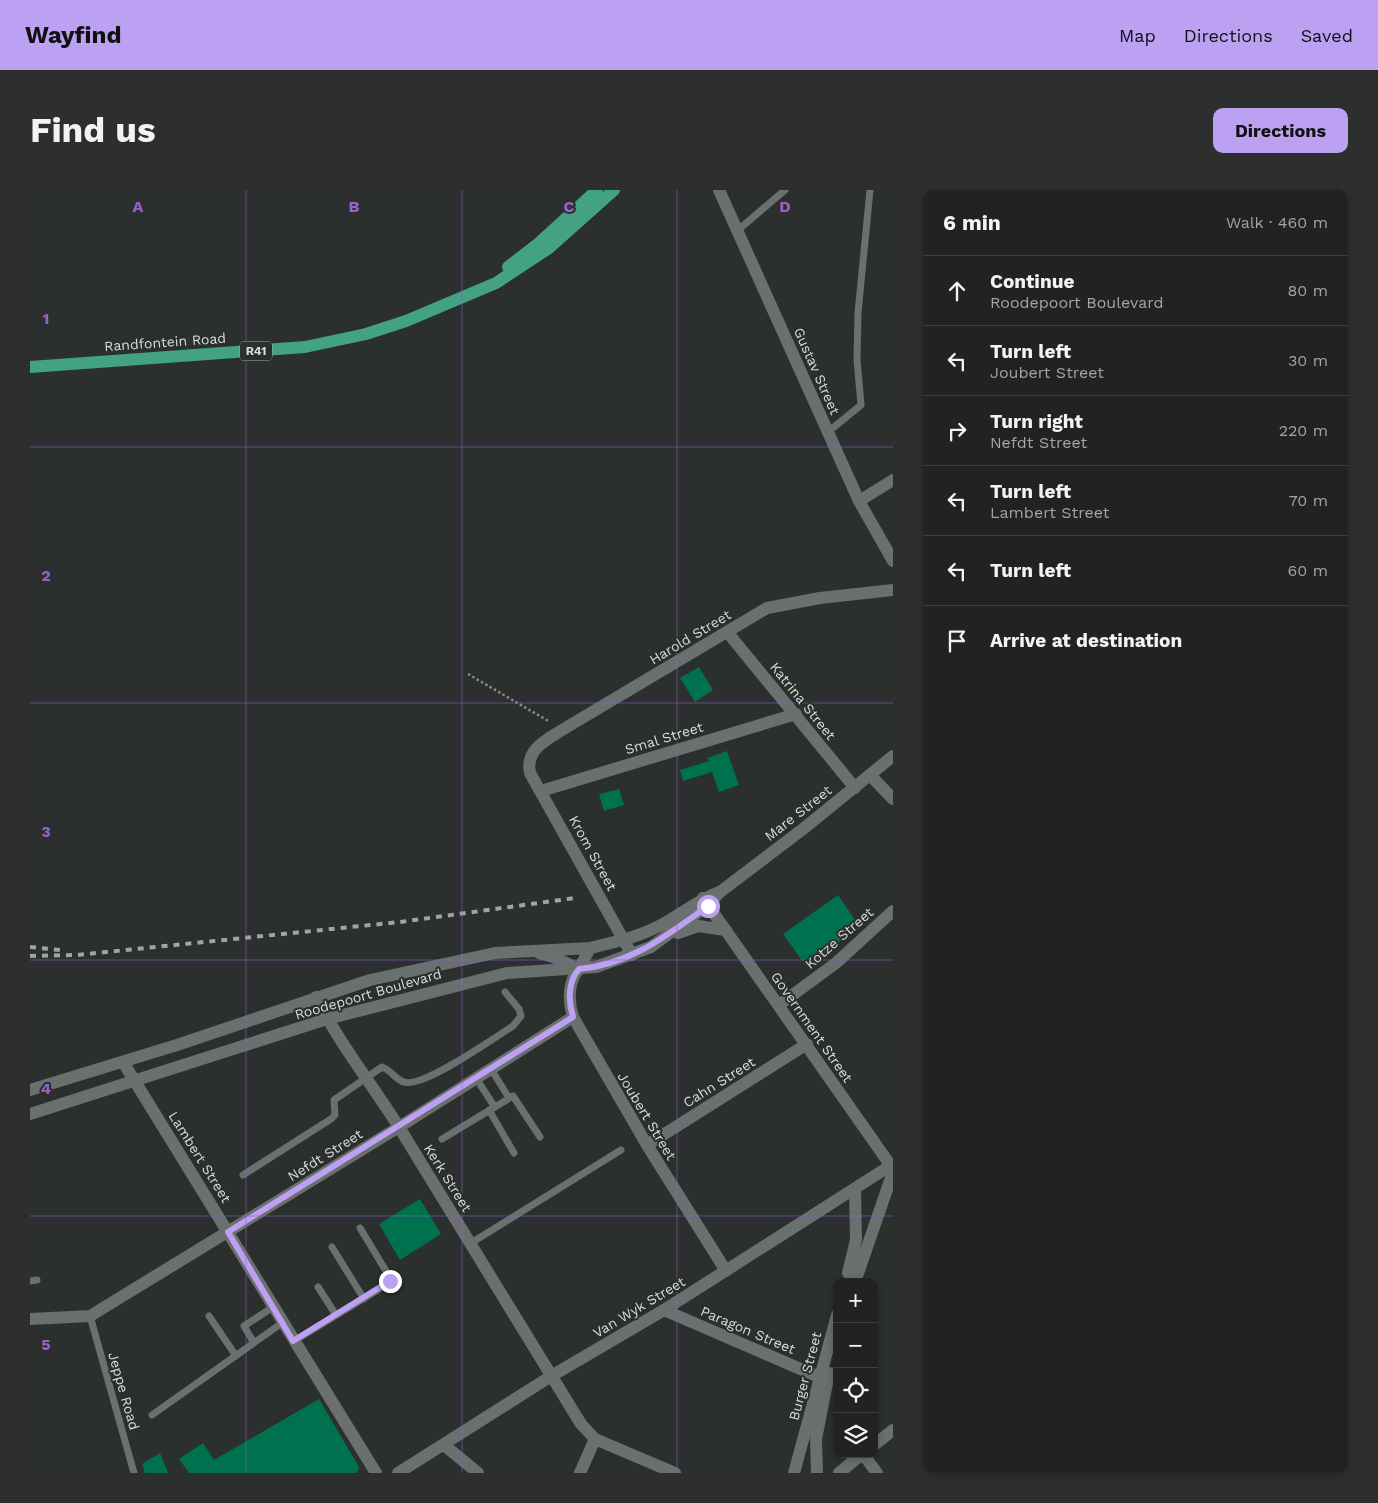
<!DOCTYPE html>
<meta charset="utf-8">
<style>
:root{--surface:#202322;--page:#2d2f2f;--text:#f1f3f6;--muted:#a2a4a5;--line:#3d4040;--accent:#bca0f2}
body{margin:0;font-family:"Work Sans",sans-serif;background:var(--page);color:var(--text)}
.controls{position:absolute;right:15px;bottom:15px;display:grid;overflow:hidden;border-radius:10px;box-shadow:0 2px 8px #0003}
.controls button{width:45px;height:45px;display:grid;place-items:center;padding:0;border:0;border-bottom:1px solid var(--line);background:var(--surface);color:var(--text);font:25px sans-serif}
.stop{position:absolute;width:15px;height:15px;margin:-11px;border:4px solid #bca0f2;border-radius:50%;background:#fff}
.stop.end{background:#bca0f2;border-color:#fff;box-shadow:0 1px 5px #0008}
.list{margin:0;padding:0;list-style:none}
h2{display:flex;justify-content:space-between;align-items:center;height:65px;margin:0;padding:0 20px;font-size:21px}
h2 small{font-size:16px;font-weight:400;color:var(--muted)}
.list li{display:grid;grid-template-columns:32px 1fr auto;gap:15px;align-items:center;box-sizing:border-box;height:70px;padding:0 20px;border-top:1px solid var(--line)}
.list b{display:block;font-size:19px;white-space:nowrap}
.list p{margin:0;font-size:16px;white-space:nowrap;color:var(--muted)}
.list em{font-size:16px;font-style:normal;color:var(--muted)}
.icon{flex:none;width:28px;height:28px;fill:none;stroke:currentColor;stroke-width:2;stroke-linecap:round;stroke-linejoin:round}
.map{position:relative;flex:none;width:863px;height:1283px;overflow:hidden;border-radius:10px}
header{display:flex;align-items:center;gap:30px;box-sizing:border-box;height:70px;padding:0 25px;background:var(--accent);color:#111}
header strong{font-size:24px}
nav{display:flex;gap:28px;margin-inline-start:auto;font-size:18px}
.intro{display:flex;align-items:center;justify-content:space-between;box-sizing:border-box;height:120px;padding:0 30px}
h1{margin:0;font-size:35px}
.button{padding:12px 22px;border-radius:10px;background:var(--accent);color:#111;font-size:18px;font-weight:700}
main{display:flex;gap:30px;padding:0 30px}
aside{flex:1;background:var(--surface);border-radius:10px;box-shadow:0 2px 8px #0003}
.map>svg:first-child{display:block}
</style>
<header>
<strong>Wayfind</strong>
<nav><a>Map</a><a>Directions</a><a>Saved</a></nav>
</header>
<div class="intro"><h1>Find us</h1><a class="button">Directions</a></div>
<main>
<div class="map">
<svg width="863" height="1283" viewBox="0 0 863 1283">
<rect width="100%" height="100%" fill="#2b2f2d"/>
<!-- building -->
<path fill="#00714e" d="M669,477L683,500L665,512L650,488Z
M697,561L709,595L689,602L682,582L653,591L650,580L679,571L677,568Z
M589,599L594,615L574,621L569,604Z
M808,705L830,737L776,776L753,744Z
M390,1009L411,1044L370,1070L349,1034Z
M289,1209L329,1277L327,1283H159L149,1269L173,1253L184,1270Z
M130,1263L138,1283H115L112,1274Z"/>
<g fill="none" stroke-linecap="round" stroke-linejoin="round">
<!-- path -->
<path stroke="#878b89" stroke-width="2.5" stroke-dasharray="2.5 2.5" stroke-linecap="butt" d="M438,484L520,532"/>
<!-- service -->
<path stroke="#6a706d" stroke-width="7" d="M707,41L755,0
M798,242L831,215L827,170L828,123L840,0
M461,879L479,908
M446,888L464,916
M459,920L484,963
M412,949L483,906L510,947
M213,985L301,929L305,925L304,910L352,877C361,880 366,890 374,892C392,899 464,848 483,836L491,826L489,819L475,802
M441,1053L591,960
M302,1057L334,1109
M0,1091L7,1090
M288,1097L306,1125
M60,1126L104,1283
M179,1126L206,1166
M264,1151L359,1093V1086L330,1038
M224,1153L214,1136L243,1117
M122,1225L252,1133"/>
<!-- minor -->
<path stroke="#6a706d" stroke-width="12" d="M689,0L829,311L863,371
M829,311L863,290
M698,443L825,598
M840,585L863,609
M511,601L766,524
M673,708L861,976
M602,765L500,583C495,560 516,550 532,540L737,418L790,408L863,400
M549,779C538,791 538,811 543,827L617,955L696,1081
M286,807C310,855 344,897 372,942C432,1039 492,1136 551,1234L565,1249L645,1283
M749,815L806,773L863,721
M93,872L346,1283
M617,955L777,854
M818,1083L826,1050L825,1000
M825,1092L863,982
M634,1120L789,1187
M0,1129L60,1126L369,937L543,827
M414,1255L448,1283
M844,1255L863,1240
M833,1264L847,1283
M550,1283L565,1249
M764,1283L807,1125
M787,1283L786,1249L799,1183
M809,1283L832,1264"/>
<!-- tertiary -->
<path stroke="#6a706d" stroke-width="12" d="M648,743L668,736L696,740
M509,763L523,767L549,779L560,758
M0,900L147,855L340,790L465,763L560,758C585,752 609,747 631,735C651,724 668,710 689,702
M0,924L297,829L477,783L566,777L621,757L678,715L690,702L773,639L863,566
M368,1283L523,1185L634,1120L863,974"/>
<!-- primary -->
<path stroke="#42a281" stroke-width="12" d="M478,77L509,53L567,0
M0,177L275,157L336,144L376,131L466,93L519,58L584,0"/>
<!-- rail -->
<path stroke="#a1a4a3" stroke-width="4" stroke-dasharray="6 6" stroke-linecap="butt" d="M0,757L30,760
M0,766L47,765L370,732L545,708"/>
</g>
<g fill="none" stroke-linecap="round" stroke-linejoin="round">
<!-- route -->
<path stroke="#bca0f2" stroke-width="6" d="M360,1091L263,1151L198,1042L543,827C538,811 538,791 549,779C602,774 637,745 678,716"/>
</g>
<!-- grid -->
<path fill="none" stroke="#9761c7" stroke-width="1" stroke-opacity="0.55" d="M216,0V1283M432,0V1283M647,0V1283M0,257H863M0,513H863M0,770H863M0,1026H863"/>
<g text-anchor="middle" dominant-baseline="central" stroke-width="4" stroke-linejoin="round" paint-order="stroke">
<!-- shield labels -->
<rect fill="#2b2f2d" stroke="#a5a8a7" stroke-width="1" x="210" y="151.5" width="32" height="19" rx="4"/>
<g font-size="12" font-weight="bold" fill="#d9dcdb">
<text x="226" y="161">R41</text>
</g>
<!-- street labels -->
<g font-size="14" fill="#d9dcdb" stroke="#2b2f2d">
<text transform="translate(135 152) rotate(-4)">Randfontein Road</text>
<text transform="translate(787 181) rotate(66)">Gustav Street</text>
<text transform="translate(660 447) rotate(-31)">Harold Street</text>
<text transform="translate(773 511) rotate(51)">Katrina Street</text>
<text transform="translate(634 548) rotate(-17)">Smal Street</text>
<text transform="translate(768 623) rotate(-38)">Mare Street</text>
<text transform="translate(563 663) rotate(61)">Krom Street</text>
<text transform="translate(809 748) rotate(-41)">Kotze Street</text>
<text transform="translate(338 804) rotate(-16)">Roodepoort Boulevard</text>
<text transform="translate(782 837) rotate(55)">Government Street</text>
<text transform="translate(689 892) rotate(-32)">Cahn Street</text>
<text transform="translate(617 926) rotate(59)">Joubert Street</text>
<text transform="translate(295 965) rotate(-32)">Nefdt Street</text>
<text transform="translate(170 967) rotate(58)">Lambert Street</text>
<text transform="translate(418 988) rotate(58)">Kerk Street</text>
<text transform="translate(609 1117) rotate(-31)">Van Wyk Street</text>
<text transform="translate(718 1140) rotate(23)">Paragon Street</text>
<text transform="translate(775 1186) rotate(-75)">Burger Street</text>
<text transform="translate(94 1201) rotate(74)">Jeppe Road</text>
</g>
</g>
<g font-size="16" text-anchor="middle" font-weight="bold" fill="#9761c7" stroke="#2b2f2d" stroke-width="4" stroke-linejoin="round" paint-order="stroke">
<text x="108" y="22">A</text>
<text x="324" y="22">B</text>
<text x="539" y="22">C</text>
<text x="755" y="22">D</text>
<text x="16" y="134">1</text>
<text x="16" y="391">2</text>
<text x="16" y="647">3</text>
<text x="16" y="904">4</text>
<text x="16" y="1160">5</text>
</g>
</svg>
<div class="controls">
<button>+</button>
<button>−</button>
<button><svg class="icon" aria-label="locate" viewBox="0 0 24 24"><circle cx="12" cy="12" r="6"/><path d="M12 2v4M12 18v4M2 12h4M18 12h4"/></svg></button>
<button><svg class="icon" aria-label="layers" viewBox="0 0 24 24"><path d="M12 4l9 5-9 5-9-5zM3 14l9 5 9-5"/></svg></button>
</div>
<div class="stop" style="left:678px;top:716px"></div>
<div class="stop end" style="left:360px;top:1091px"></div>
</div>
<aside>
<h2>6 min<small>Walk · 460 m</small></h2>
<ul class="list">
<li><svg class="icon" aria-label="ahead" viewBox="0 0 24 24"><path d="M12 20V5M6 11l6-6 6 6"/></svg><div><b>Continue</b><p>Roodepoort Boulevard</p></div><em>80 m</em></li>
<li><svg class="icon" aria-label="left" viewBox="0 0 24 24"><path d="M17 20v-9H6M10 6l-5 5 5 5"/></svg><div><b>Turn left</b><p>Joubert Street</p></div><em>30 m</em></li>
<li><svg class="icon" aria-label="right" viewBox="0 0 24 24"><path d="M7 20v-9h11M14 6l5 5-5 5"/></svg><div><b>Turn right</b><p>Nefdt Street</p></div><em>220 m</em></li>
<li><svg class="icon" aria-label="left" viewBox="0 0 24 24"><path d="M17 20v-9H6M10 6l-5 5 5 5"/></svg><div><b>Turn left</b><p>Lambert Street</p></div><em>70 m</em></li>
<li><svg class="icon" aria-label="left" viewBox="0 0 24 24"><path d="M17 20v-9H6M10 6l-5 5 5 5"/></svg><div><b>Turn left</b></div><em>60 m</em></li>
<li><svg class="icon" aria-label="arrive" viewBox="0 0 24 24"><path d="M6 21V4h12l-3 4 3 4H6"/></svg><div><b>Arrive at destination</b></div></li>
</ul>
</aside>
</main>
